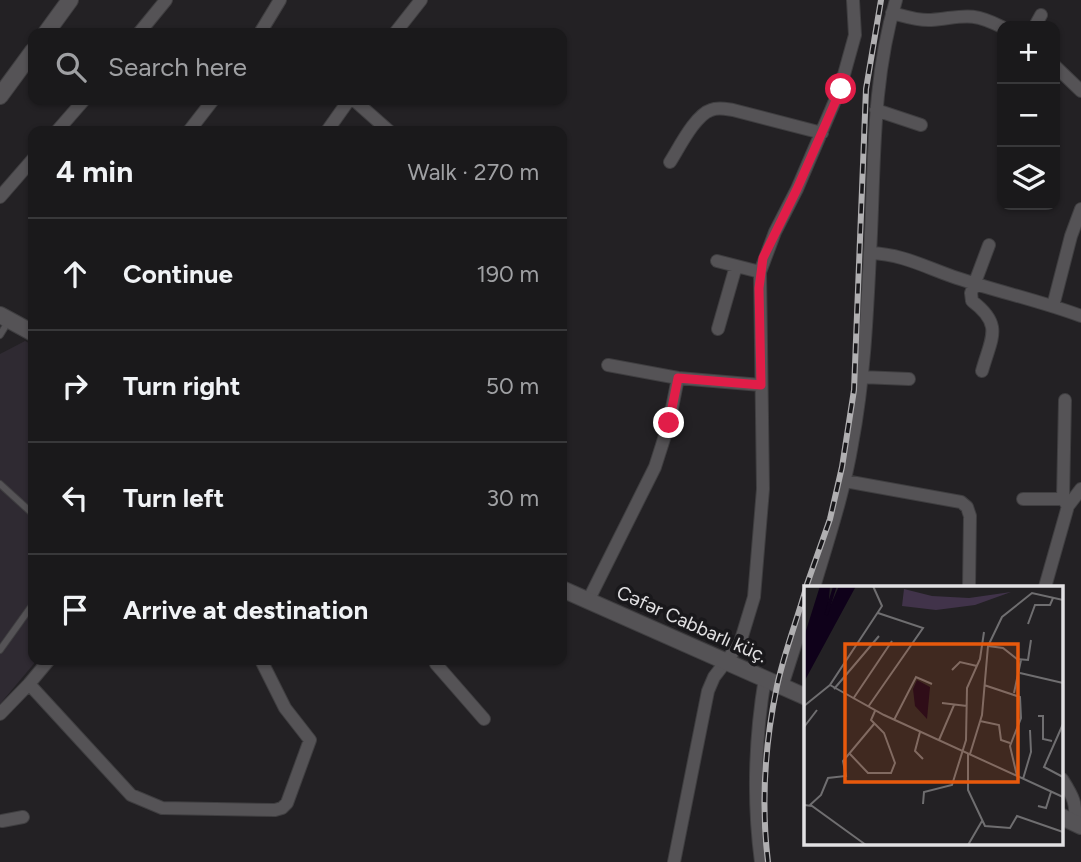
<!DOCTYPE html>
<meta charset="utf-8">
<style>
:root{--surface:#1a191b;--page:#232224;--text:#f1f3f6;--muted:#9fa0a3;--line:#38383a}
body{margin:0;font-family:Figtree,sans-serif;background:var(--page);color:var(--text)}
.controls{position:absolute;right:21px;top:21px;display:grid;overflow:hidden;border-radius:14px;box-shadow:0 2px 5px #0004}
.controls button{width:63px;height:63px;display:grid;place-items:center;padding:0;border:0;border-bottom:2px solid var(--line);background:var(--surface);color:var(--text);font:35px sans-serif}
.stop{position:absolute;width:21px;height:21px;margin:-16px;border:5px solid #e11d48;border-radius:50%;background:#fff}
.stop.end{background:#e11d48;border-color:#fff;box-shadow:0 2px 7px #0008}
.list{margin:0;padding:0;list-style:none}
h2{display:flex;justify-content:space-between;align-items:center;height:91px;margin:0;padding:0 28px;font-size:30px}
h2 small{font-size:23px;font-weight:400;color:var(--muted)}
.list li{display:grid;grid-template-columns:46px 1fr auto;gap:21px;align-items:center;box-sizing:border-box;height:112px;padding:0 28px;border-top:2px solid var(--line)}
.list b{display:block;font-size:26px;white-space:nowrap}
.list em{font-size:23px;font-style:normal;color:var(--muted)}
.icon{flex:none;width:38px;height:38px;fill:none;stroke:currentColor;stroke-width:2;stroke-linecap:round;stroke-linejoin:round}
.map{position:relative;flex:none;width:1081px;height:862px;overflow:hidden}
.search{position:absolute;background:var(--surface);box-shadow:0 2px 5px #0004;left:28px;top:28px;width:539px;height:77px;display:flex;align-items:center;gap:18px;box-sizing:border-box;padding:0 24px;border-radius:14px;color:var(--muted);font-size:26px}
.panel{position:absolute;background:var(--surface);box-shadow:0 2px 5px #0004;left:28px;top:126px;width:539px;height:539px;border-radius:14px}
.map>svg:first-child{display:block}
</style>
<div class="map">
<svg width="1081" height="862" viewBox="0 0 1081 862">
<rect width="100%" height="100%" fill="#232124"/>
<!-- built -->
<path fill="#2f2a32" d="M25,341L33,345V660H37L0,704V354Z"/>
<g fill="none" stroke-linecap="round" stroke-linejoin="round">
<!-- service casing -->
<g stroke="#3f3e40" stroke-width="8">
<path id="service" d="M0,335L8,322
M0,484L33,514
M0,650L33,604"/>
</g>
<!-- minor casing -->
<g stroke="#3f3e40" stroke-width="14">
<path id="minor" d="M892,13C904,16 918,21 931,20C964,17 970,11 1002,27
M1035,26L1041,15
M139,33L166,0
M260,33L280,0
M395,33L421,0
M1055,66L1081,91
M354,100L389,131
M876,110L921,125
M57,131L84,100
M189,131L213,100
M327,131L349,100
M670,162C679,148 695,115 711,110C718,107 726,109 733,110L822,133
M0,197L33,159
M870,253C903,254 927,268 957,278C999,292 1041,301 1081,316
M717,261L760,272
M1053,306L1071,236L1081,209
M718,329L736,266
M608,365L678,378L761,385
M982,371C991,338 1004,325 972,301L971,293L989,245
M861,377L909,379
M1065,400L1063,499L1068,506
M845,481L961,502L967,507L970,516L969,587
M1023,499H1063
M814,587C828,540 844,492 852,444C864,381 867,316 870,253C875,168 871,83 896,0
M1045,587L1068,506L1081,489
M588,601L655,467L669,423L678,378
M435,660L436,664L484,719
M29,684L131,795L162,808L275,810L282,808L287,803L310,740L285,708L261,660
M782,686L806,611
M0,714L29,684L49,660
M1062,779C1072,795 1078,804 1074,823
M2,821L23,817
M674,862L708,691L714,677L740,643L754,597L763,489L760,272L775,232L797,189L840,89L855,35L853,0
M761,862C753,802 755,738 765,678"/>
</g>
<!-- tertiary casing -->
<g stroke="#3f3e40" stroke-width="18">
<path id="tertiary" d="M46,33L70,0
M0,96L33,51
M0,315L33,333
M562,589L806,697
M1062,817L1081,826"/>
</g>
<!-- service -->
<use href="#service" stroke="#555356" stroke-width="6"/>
<!-- minor -->
<use href="#minor" stroke="#555356" stroke-width="12"/>
<!-- tertiary -->
<use href="#tertiary" stroke="#555356" stroke-width="16"/>
<!-- rail casing -->
<g stroke="#b0afb1" stroke-width="6">
<path id="rail" d="M806,587L830,519L842,467L854,390L866,89L881,0
M768,862C761,804 765,743 777,686C784,653 797,620 806,588"/>
</g>
<!-- rail -->
<use href="#rail" stroke="#19181b" stroke-width="3.5" stroke-dasharray="10" stroke-linecap="butt"/>
</g>
<g fill="none" stroke-linecap="round" stroke-linejoin="round">
<!-- route -->
<path stroke="#e11d48" stroke-width="9" d="M669,423L678,378L761,385L759,288L763,258L797,189L841,89"/>
</g>
<g text-anchor="middle" dominant-baseline="central" stroke-width="7" stroke-linejoin="round" paint-order="stroke">
<!-- street labels -->
<g font-size="19" fill="#e2e1e3" stroke="#19181b">
<text transform="translate(692 624) rotate(24)">Cəfər Cabbarlı küç.</text>
</g>
</g>
<!-- overview -->
<g transform="translate(804 586)">
<rect width="259" height="259" fill="#232124"/>
<path d="M100,3L128,10L165,12L207,6L171,19L132,24L98,20Z" fill="#41334a"/>
<path d="M16,0H26L24,25L35,0H52L0,96V51ZM113,94L126,101L123,133L111,120L109,103Z" fill="#0f011a"/>
<path fill="none" stroke="#0f011a" stroke-width="3.5" d="M22,29L31,0"/>
<path fill="none" stroke="#6f6e70" stroke-width="2" d="M69,0L78,20L26,99L80,129L259,211M224,38L231,19H246L249,12M184,60L199,62L213,73L224,74L227,54M148,84L156,76L173,80M216,87L259,97M180,99L216,111L217,132L206,160L213,190M30,103L75,50M210,107L217,74M49,113L88,55M138,117L163,120M0,120L26,99M64,121L119,42L74,27M234,130H239V153L248,155M90,134L112,91L128,98M176,135L195,139L197,154L206,157M259,138L240,181L259,191M0,141L13,124M116,146L111,165L119,173M135,154L150,119M164,167V204L181,240L206,242L213,230L259,246M46,168L64,187H87L91,177L80,147L67,134L71,125M166,168L178,129L184,60L198,31L228,7L259,14M219,193L227,166L226,144M119,218L120,206L148,199L162,154L163,102L176,73L180,46M0,219L8,220L62,259M6,219L17,209L24,192L42,190L39,175L70,138M234,220L242,222L247,206M164,259L178,235"/>
<path fill="#e8590c" fill-opacity="0.15" stroke="#e8590c" stroke-width="3.5" d="M41,58H214V196H41Z"/>
<rect width="259" height="259" fill="none" stroke="#e2e1e3" stroke-width="3.5"/>
</g>
</svg>
<div class="controls">
<button>+</button>
<button>−</button>
<button><svg class="icon" aria-label="layers" viewBox="0 0 24 24"><path d="M12 4l9 5-9 5-9-5zM3 14l9 5 9-5"/></svg></button>
</div>
<div class="stop" style="left:841px;top:89px"></div>
<div class="stop end" style="left:669px;top:423px"></div>
<div class="search"><svg class="icon" aria-label="search" viewBox="0 0 24 24"><circle cx="10" cy="10" r="6"/><path d="M15 15l6 6"/></svg>Search here</div>
<section class="panel">
<h2>4 min<small>Walk · 270 m</small></h2>
<ul class="list">
<li><svg class="icon" aria-label="ahead" viewBox="0 0 24 24"><path d="M12 20V5M6 11l6-6 6 6"/></svg><div><b>Continue</b></div><em>190 m</em></li>
<li><svg class="icon" aria-label="right" viewBox="0 0 24 24"><path d="M7 20v-9h11M14 6l5 5-5 5"/></svg><div><b>Turn right</b></div><em>50 m</em></li>
<li><svg class="icon" aria-label="left" viewBox="0 0 24 24"><path d="M17 20v-9H6M10 6l-5 5 5 5"/></svg><div><b>Turn left</b></div><em>30 m</em></li>
<li><svg class="icon" aria-label="arrive" viewBox="0 0 24 24"><path d="M6 21V4h12l-3 4 3 4H6"/></svg><div><b>Arrive at destination</b></div></li>
</ul>
</section>
</div>
